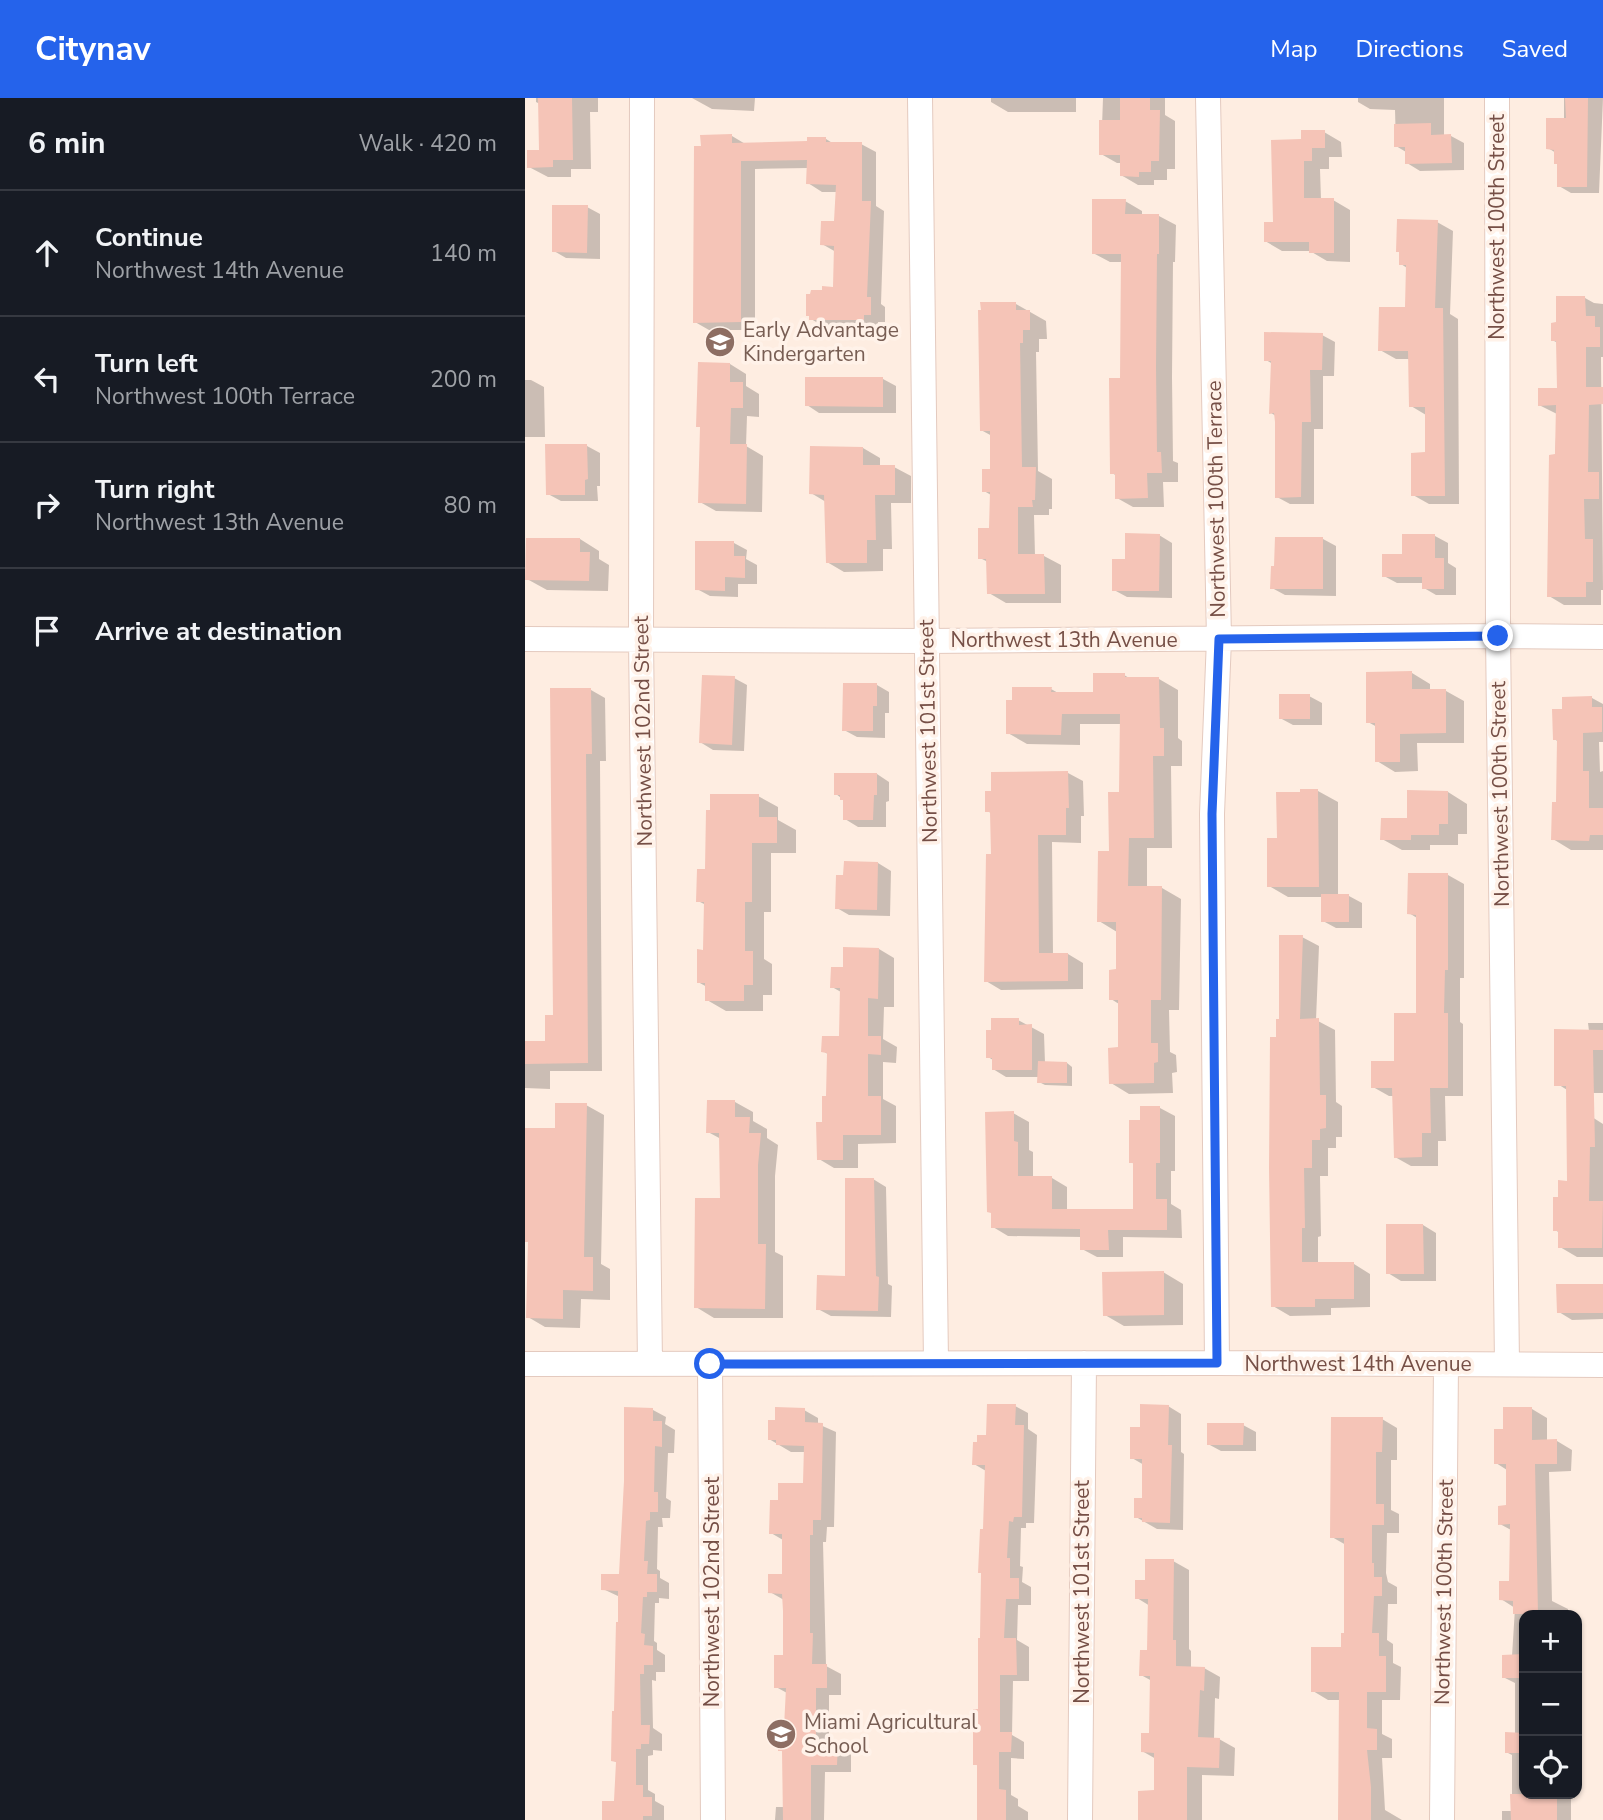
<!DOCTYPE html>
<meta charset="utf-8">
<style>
:root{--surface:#171b24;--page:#242831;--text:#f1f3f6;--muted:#9ea1a6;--line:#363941;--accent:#2563eb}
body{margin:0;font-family:"Nunito Sans",sans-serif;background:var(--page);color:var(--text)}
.controls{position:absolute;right:21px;bottom:21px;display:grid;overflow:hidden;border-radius:14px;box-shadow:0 2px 5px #0004}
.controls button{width:63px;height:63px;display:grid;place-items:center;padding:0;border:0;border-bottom:2px solid var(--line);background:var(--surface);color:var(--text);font:35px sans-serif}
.stop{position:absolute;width:21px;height:21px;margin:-16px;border:5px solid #2563eb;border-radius:50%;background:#fff}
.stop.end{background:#2563eb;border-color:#fff;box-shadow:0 2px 7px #0008}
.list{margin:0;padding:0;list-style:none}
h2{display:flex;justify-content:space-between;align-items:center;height:91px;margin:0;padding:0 28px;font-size:30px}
h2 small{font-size:23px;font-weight:400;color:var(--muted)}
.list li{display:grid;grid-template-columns:46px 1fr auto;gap:21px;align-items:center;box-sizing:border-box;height:126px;padding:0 28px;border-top:2px solid var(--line)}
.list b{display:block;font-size:26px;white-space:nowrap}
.list p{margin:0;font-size:23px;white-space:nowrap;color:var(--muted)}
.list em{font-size:23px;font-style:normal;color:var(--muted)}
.icon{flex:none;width:38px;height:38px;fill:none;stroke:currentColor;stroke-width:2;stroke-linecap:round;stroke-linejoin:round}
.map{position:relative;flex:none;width:1078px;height:1722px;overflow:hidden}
header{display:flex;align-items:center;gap:42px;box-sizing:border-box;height:98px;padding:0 35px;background:var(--accent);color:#fff}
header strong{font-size:33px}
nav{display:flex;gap:38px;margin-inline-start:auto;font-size:24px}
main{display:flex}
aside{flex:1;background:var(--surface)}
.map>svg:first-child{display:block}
</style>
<header>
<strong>Citynav</strong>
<nav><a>Map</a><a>Directions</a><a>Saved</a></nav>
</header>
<main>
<aside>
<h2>6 min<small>Walk · 420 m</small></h2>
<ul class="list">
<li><svg class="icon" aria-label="ahead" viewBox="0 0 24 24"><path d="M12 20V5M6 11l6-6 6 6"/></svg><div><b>Continue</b><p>Northwest 14th Avenue</p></div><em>140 m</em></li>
<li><svg class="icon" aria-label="left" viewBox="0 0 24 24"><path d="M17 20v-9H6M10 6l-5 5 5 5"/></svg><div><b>Turn left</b><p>Northwest 100th Terrace</p></div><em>200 m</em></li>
<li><svg class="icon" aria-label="right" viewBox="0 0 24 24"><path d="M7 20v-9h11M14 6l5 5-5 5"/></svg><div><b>Turn right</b><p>Northwest 13th Avenue</p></div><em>80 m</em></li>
<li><svg class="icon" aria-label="arrive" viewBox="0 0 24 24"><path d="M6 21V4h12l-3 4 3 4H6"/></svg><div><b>Arrive at destination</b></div></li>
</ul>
</aside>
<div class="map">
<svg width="1078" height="1722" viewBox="0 0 1078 1722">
<rect width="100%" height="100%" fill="#feede1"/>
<!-- shadow -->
<path fill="#0003" d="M11,0H73V14H65L66,71H46V79H23L4,69L16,53L15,6L11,4Z
M167,0H230L229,13L187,11Z
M466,0H551V14H483L466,4Z
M578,0H640V17L650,23V71H642V82H629V87H613L596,77V65H592L576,56Z
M833,0H919V38H926L939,45V72L895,73L882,65L881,54L871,48L870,12L845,11L833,4Z
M1039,0H1078L1074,95H1046L1034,88V67L1031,55L1023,50L1039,22Z
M799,34L816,44L817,59H804V71H795L796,102H808L825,112V164L802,163L785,153H757L740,143L750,126L778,43Z
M207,38L222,47L283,45L301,41L309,46H336L351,54V108L359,113L356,206L360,209V224H353V230L300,229L286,221L309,190L311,154L297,146L311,125L312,94H297L283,85V70L230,71V232H184L170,224L177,49Z
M600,103L617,113V118H634L651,127L650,164H648L647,279L648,363L653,365V384H638L639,409H608L592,400V378L587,375L597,282L598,164H585L568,155Z
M62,109L75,116V161L41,160L29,153Z
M912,124L928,133L925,216L933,221L934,406H904L888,397L902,356L901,317L886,308L885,261H871L855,252L882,211V170L876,166Z
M1060,200L1069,205L1078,206V259H1076L1078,492H1076V507H1039L1024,498L1032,316L1014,307L1033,291V245L1027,242L1033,226Z
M491,206L521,223L522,241H514V254H511L513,373L527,381V411H524V417H509L510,458H519L536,467V505H481L464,495L463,464L455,460L466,431V397L459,393L466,372L467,338L456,332Z
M797,237L810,244L809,278H798V331H789V406H765L752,399L751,318L746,315L748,266L741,262Z
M205,266L221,276V288L234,296V319L222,318L221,348L238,358L237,414L191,413L175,404Z
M358,281L371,288V315H294L282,307Z
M0,282H6L19,289L20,339H0Z
M62,348L75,355V388H72L73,403H36L23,396Z
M338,350L355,360V369H369L386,378V405H366L367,451H358V473L319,474L302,464L301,404L286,395Z
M634,437L647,445V500L602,499L589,492Z
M910,438L923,445V465L931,470V497H911L899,490V485H872L859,478L879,458Z
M55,441L74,453V461L84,467L83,493L22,492L2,481Z
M798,441L811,448V498L760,497L747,490Z
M209,445L222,452L221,461L232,467V486H213V499L185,498L172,491Z
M887,575L905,586V593H921L939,603V645H892L893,673L870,674L852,663V629L843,624Z
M599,577L606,581H634L653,592V640L657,643V668H646L647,750H622V790H637L656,801L654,912H644L645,954L651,957L652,974L647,975L648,995L604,996L586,985L595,951L594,906L586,901L593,873L592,834L574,823L596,696L597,626H555V647L502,646L483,635L526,591L535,596H570Z
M209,580L222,587L219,653L188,652L175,644Z
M352,587L364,594V615H360V640L332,639L319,632Z
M27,592H66L80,600L81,663H75L77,973H25V991L0,990V944L22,945L30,919Z
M784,598L797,605V627H768L755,620Z
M1067,600L1078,606V644H1074L1075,674L1078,673V752H1046L1028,741L1033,705L1034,644L1029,641L1038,613Z
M543,675L558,683L559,718H556V745L527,744L528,857L543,856L558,865V891L476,892L461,883L468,758L466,715L462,713Z
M352,676L364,684V703L361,704V729H333L320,721V703L311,696Z
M793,693L813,704V798H824L837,805V830H811L798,823V799H763L744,788Z
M923,694L942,706V736H933V747H905V752H877L857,741Z
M233,698L253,709V722L271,732V755H246V814H239V861L247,866V897H238V913H201L182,902V889L173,884L180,853L181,807L173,803L182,773Z
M353,765L366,773L365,818L324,817L312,810Z
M923,777L939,786V880H935V924L938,926V998H920L921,1043H913V1068H886L870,1059L869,998H864L848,989L871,964L893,917L892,820L884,815Z
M777,839L794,848L791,922L810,932L811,1004L817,1008V1039H811V1050H803V1078H795L796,1138L793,1139V1166H829L845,1176V1209L806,1210V1217L765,1218L748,1208L753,940Z
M354,851L369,860V909H359L358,941L372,949L371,965L358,964V1001L371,1008V1045L333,1046V1070H309L294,1061L303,1000L304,957L298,953L316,940V894L307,889L319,871Z
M493,922L519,936L520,965H542L547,969V988L520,987L514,984V979H481L468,971V962L463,959Z
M1063,925H1078V995H1047L1031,985L1064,933Z
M210,1004L228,1014V1023L242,1031V1040L253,1047L250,1078V1154L258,1158V1220H189L171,1209L196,1102V1041L183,1034Z
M61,1007L79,1017L76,1166L85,1171V1202L56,1201L55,1230L20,1229L3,1219V1074L0,1073V1032H32Z
M635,1010L650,1018V1073H646V1106L656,1112L657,1140L598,1139V1159H572L557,1151V1139L483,1138L468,1129L488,1015L504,1024V1052L508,1054V1080H527L542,1089V1113H609V1066L606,1064L617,1024Z
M1067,1019L1078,1026V1159H1052L1035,1149V1135L1030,1132L1034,1101L1043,1084Z
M348,1081L361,1089L363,1186L367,1188L366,1219L306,1218L293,1211L322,1180Z
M898,1127L911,1135V1183H876L863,1175Z
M638,1174L658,1186V1227L599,1228L580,1217Z
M1078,1187V1221L1047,1222L1034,1214Z
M490,1308L503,1315V1331L512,1337L509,1425H501V1430H496L495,1468L498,1469L497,1484L506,1489V1507H493L492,1542L504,1549V1583H488L487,1637L499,1644V1661L486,1660V1697L493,1701V1708L503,1714V1722H453L454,1668L449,1666L455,1613L461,1373L449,1366L453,1346L463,1339Z
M643,1308L656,1316V1354L659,1356L658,1432L632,1431L611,1419L619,1402V1367L607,1360L616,1330Z
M1007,1311L1022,1320V1343H1032L1047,1352L1046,1373L1024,1374L1027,1503L1043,1511V1517H999V1696H1039L1046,1700V1722H977V1713H987V1657L981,1654L990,1636V1585L978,1579L987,1558L990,1510L976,1501L985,1485L986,1432L975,1426L982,1409V1372L971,1365L980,1333Z
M128,1312L141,1319L140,1326L150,1332L149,1355H143L141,1400L146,1403L145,1420H137L138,1429H133L132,1471L135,1473V1480L144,1485V1501L134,1500V1505H130L129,1543L132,1545V1552L140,1557V1574H131V1583L127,1582L128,1630L137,1636V1653L128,1652V1657L123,1658V1692L130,1696V1703L139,1708V1722H78L91,1705L92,1665L88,1662L95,1499L78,1491L95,1478Z
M279,1312L293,1320V1326L311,1334L309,1429H302L301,1444H298L301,1568L316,1576V1597H304V1644H312L326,1652V1674H300L299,1722H250L251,1709H259V1654L254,1652L261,1631L262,1595L251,1589L260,1559L259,1502L245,1494L258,1477V1442L246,1435L254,1404L280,1387L281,1354H266L244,1341L252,1324Z
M857,1321L872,1330V1362H866V1412L874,1416V1435H862L861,1475L863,1484L872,1489V1506H863L862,1542L868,1546V1565L876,1569L875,1602H857V1636L867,1641V1660H857L860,1712L877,1722H815V1602H803L788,1593L817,1551L821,1537V1447L807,1439Z
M718,1327L731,1334V1353H696L683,1346Z
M648,1463L664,1472V1551L666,1553V1570H679L695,1579L694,1601L690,1600L689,1641H694L710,1650L709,1678L677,1677V1722H615L631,1694V1661L617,1653L626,1637L627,1583L616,1577L624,1554L625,1508L612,1500L622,1484Z"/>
<!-- building -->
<path fill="#f5c4b7" d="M13,0H47L48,62H28V69L2,70V52H14Z
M595,0H625V12H635L634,63H626V74H614V79L595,78V57H574V22H595Z
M1040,0H1063L1062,89H1032V66H1029V52L1021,51V20H1041Z
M906,25V37L926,36L927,65L880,66V49H869V26Z
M776,32H800V50H787V63H779V100H809V155H784V144H739V124H748L746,42L776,41Z
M207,36V45L282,43V39H301V44H337V103H346L342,199H346V217H339V222H284V218H281V196H285L286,192H297V188L308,189L309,148L295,147L296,123H309L311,87L281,86L282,62L216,63V224L168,225L169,48H176L175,37Z
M567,101H601L600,116H634V156H632L631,269L632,354H636L637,375H622L623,400L590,401V376H585L584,280H595L596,156H567Z
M27,107H63L62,155L27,154Z
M872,121L913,122L910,210H918L920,398H886V355L900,354V309H884L883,253H853L854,209H880L881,167H874V154H871Z
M1031,198H1060L1061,218H1070V229H1075V249H1061V289H1078V306L1064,307L1063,374H1074V401H1059L1060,441H1068V484H1061V499H1022L1024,357L1030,356L1031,307L1013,308V290H1032L1031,243H1026V225L1031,224Z
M455,204H491V212H505V232H498V245H495L497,369H511L510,402H507L508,409H493V456H519L520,496H462L461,461H453V430H464L465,394H457V371H465V333H455L453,212H456Z
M739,234L798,235L797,272H785L786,324H777L776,399L750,400V324L749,315L744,316L746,263H739Z
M173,264L205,265V284H218V310H206L205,346H222L221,406L173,405L175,329H171Z
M280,279H358V309L280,308Z
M20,346H62L63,381L60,382V397H21Z
M285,348L338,349V367H370V397H350L351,442H342V465H301L299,397L284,396Z
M600,435L635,436L634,493H587V461H600Z
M877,436H910V460H919V491H897V479H857V456H877Z
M750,439H798V491H745L746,468H749Z
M1,440H55V454H65L64,483L0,482Z
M170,443H209V458H220V480L200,479V493L170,492Z
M887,573V591H921V635L875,636V664H850V625H841V574Z
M568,575H600V579H634L635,630H639V658H628L629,740H604L603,788H637L636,902H626V945H633V964L629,965V985L584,986L583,950L593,949V902H584V872L591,871V824H572L573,753H584L583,694H594L595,616H537L536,637L481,636V602H487V589H527L526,594H568Z
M177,577L210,578L207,647L174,645Z
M318,585H352V608H348V633H317Z
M25,590H66L67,656H61L63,965L0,966V943H20V917H28Z
M754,596H785V621H754Z
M1067,598V609H1077V634L1058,635V673H1064V710H1078V737H1065L1064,743L1026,742L1027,704H1031L1032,642H1028L1027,611H1037V599Z
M543,673L544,710H541V737H513L514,855H543V883L459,884L461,756H466L465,714H460V693H466V674Z
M309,675H352V697H349L348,722H318V702H315V697H309Z
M775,691H793L794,789H742V740H752L751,694H775Z
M882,692L923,693V726H914V737H886V742H855L856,720H882Z
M185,696H234V719H252V745H227V804H220V853H228V887H219V903H180V885H172V851L178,852L179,804H171L172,771H180L181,712H185Z
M319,763L353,764L352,812L310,811L311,777H318Z
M883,775H923V872H920L919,915H923V990H905L906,1035H897V1059L869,1060L867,990H846V963H869V915H891V817L882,816Z
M796,796H824V824H796Z
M754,837H778L775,921L794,920L795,997H801V1030L795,1031V1042H787V1070H779L780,1130H777V1164H829V1201H790V1209H746L744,1070L745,939H751V921H754Z
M318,849L354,850L353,901L343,900V938H356V957L343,956V998H356V1037H318V1062H292L291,1024H297V998H301L302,955L296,954L297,938H314L315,890H305L306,869H318Z
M466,920H494V927L507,926V972H467V960H461V932H466Z
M1029,931L1078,932V952H1068L1070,1049H1065L1064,1103H1078L1077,1150H1033V1133H1028V1099H1033V1082L1042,1083L1041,988H1029Z
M513,963L542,964V985H512Z
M182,1002H210V1019H225L224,1035H236L233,1067V1146H241L240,1211L169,1210L170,1100H195L194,1035H181Z
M30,1005H62L59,1159H68V1193L38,1192V1221L1,1220L3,1144H0V1030H30Z
M615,1008H635V1065H631V1101H642V1132H583L584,1152H555V1131L466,1130V1115L462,1114L460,1014L489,1013V1043L493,1044V1078H527V1111H608V1065H604V1022H615Z
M320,1080H349L351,1178L354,1179L353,1213L291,1212L292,1177L320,1178Z
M861,1126H898L899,1176H861Z
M639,1173V1217L578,1218L577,1174Z
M1031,1186H1078V1215H1032Z
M462,1306H491L490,1327H499L497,1419H489L488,1424L484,1423L482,1460H485V1480H494V1501H481L479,1540H491L492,1577H475V1634H487L486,1654H474V1691L481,1692V1722H452V1667H448V1611H453V1540H455L456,1475H453L455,1431H458L460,1367H447L448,1344H452V1337H461Z
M615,1306L644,1307L643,1347H647L645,1425L617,1424V1420H609V1400H617V1361H605V1329H615Z
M99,1309L128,1310V1323H137V1349L130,1348L129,1394H133V1414H125V1422L121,1423L119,1463H123L122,1476H132V1494H122V1499H118L116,1535L120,1536L119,1547L128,1548V1567H119V1576H115L116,1627H125L124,1646H116V1651H111V1687H118V1699H127V1718H118V1722H77V1703H89L91,1664L86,1663L87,1613H89L91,1524H93V1493L76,1492V1476H94L99,1383Z
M250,1309L280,1310V1324L298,1325L296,1422H288V1437H285V1535H288L287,1566H302V1590H291V1642L313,1643L312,1667H286V1722H258L257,1653H253V1629H259L261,1590H249V1557H258V1513L257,1496L243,1495V1476H257V1436H244L245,1402H253V1385H278L279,1348L251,1347V1342H243V1322H250Z
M978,1309H1007V1342L1032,1341V1366H1010L1013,1516H988V1503L974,1502V1483H984L985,1426L973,1427V1408L981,1407V1366H969V1331H978Z
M806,1319H858L857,1354H851V1406H859V1427H847V1465H849V1479H857V1498H849L847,1535H854V1558H861V1594H842V1630L852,1631V1652H842L846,1689V1722H813L814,1594H786V1549H816V1535H819V1440H805Z
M682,1325H719L718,1347H682Z
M620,1461H649L648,1542H651V1568L680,1569L679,1593L675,1592L673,1639L695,1640L694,1670L662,1669V1722H613V1693L629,1692V1655L616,1654V1635H624L625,1578H614L615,1552H622L623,1501H610V1482H620Z
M999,1556V1580H977V1557Z
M980,1634L999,1635V1655H980Z
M985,1696H1032V1722H986Z"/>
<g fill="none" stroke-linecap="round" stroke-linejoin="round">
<!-- minor casing -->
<g stroke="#e4cabf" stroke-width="26">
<path id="minor" d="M117,0L116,542L125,1266
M395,0L411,1265
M683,0L694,541L687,716L692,1265
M972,0L973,538L982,1266
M0,541L401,543L973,538L1078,539
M0,1266L692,1265L1078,1267
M185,1266L188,1722
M555,1722L559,1265
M917,1722L921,1266"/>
</g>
<!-- minor -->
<use href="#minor" stroke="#fff" stroke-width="24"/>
</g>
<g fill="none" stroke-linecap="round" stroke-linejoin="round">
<!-- route -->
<path stroke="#2563eb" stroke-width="9" d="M185,1266L692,1265L687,716L694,541L973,538"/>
</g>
<!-- icons -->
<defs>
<g id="school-disc" transform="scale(1.575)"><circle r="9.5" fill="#8d6e63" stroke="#fff2e9"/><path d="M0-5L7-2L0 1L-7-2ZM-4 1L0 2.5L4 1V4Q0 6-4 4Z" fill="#fff"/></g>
</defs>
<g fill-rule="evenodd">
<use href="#school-disc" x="195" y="244"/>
<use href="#school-disc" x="256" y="1636"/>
</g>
<g text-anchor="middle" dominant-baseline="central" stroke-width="7" stroke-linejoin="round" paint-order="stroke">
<!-- street labels -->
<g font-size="21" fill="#764f46" stroke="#fff2e9">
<text transform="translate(972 129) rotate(-90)">Northwest 100th Street</text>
<text transform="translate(691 401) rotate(-91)">Northwest 100th Terrace</text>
<text x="539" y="542">Northwest 13th Avenue</text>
<text transform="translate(118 633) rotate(-91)">Northwest 102nd Street</text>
<text transform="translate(403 633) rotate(-91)">Northwest 101st Street</text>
<text transform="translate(975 696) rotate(-91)">Northwest 100th Street</text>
<text x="833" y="1266">Northwest 14th Avenue</text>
<text transform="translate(187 1494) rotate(-90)">Northwest 102nd Street</text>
<text transform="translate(557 1494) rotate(-90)">Northwest 101st Street</text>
<text transform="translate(919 1494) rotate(-89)">Northwest 100th Street</text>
</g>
<!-- education labels -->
<g font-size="21" fill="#785e54" stroke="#fff2e9" text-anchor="start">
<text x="218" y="232">Early Advantage<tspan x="218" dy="24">Kindergarten</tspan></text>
<text x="279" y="1624">Miami Agricultural<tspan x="279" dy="24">School</tspan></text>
</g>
</g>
</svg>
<div class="controls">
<button>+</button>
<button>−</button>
<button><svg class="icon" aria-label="locate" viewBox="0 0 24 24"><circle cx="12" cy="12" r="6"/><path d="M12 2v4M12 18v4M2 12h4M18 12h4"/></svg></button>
</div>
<div class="stop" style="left:185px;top:1266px"></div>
<div class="stop end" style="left:973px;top:538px"></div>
</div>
</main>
